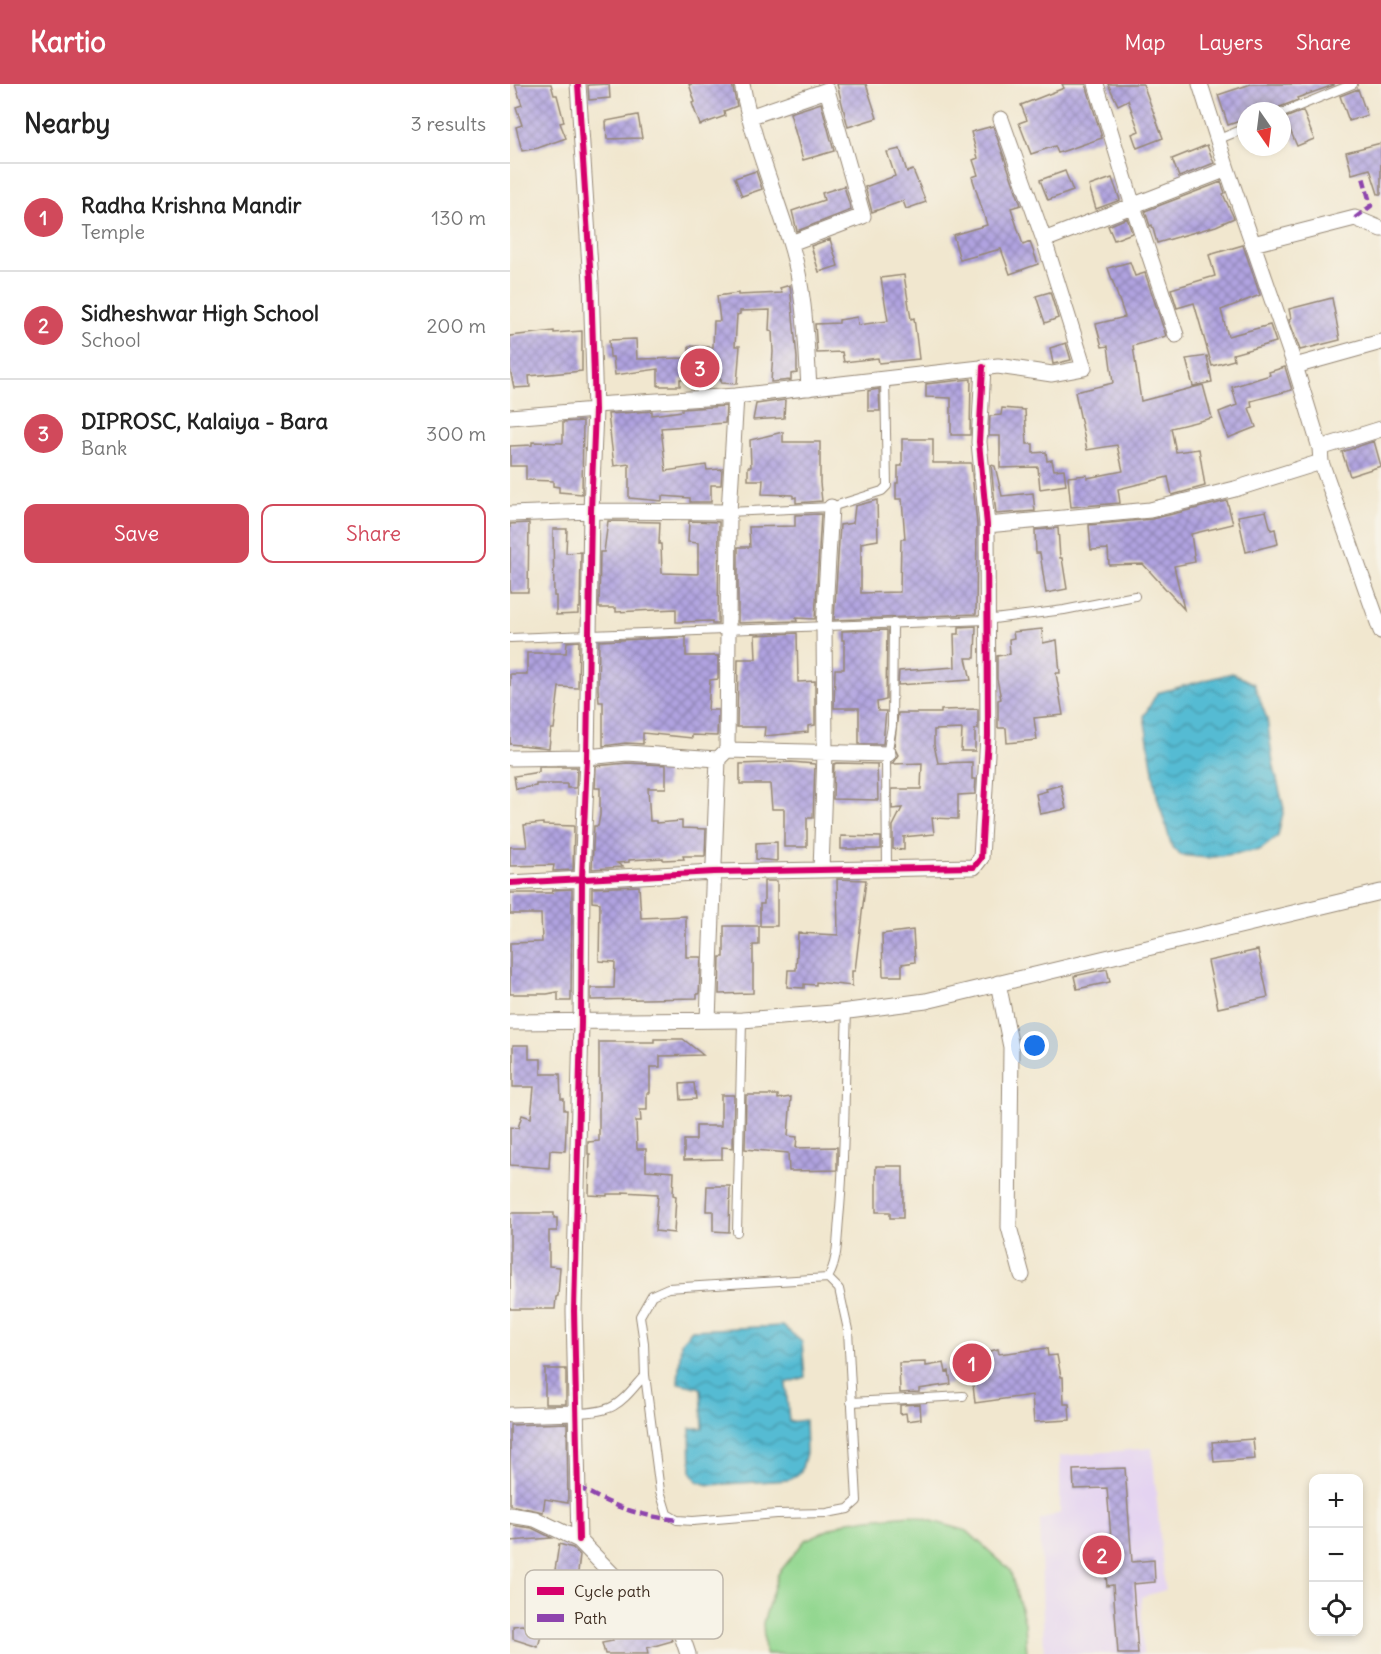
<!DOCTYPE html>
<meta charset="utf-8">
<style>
:root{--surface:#fff;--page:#f2f2f2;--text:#222;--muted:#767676;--line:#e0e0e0;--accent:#d1495b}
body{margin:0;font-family:Delius,sans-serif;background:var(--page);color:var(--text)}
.controls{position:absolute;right:18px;bottom:18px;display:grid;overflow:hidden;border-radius:12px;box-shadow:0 3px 9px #0003}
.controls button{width:54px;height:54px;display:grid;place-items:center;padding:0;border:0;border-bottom:2px solid var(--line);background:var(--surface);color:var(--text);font:30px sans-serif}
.compass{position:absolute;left:727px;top:18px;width:54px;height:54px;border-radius:50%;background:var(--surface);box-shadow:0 3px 9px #0003;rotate:166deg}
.you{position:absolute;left:525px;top:962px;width:21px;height:21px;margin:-15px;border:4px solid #fff;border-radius:50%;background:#1a73e8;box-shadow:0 0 0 9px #1a73e833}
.badge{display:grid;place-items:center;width:39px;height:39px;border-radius:50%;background:var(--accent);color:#fff;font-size:20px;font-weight:700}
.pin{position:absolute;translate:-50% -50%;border:3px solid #fff;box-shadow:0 2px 6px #0006}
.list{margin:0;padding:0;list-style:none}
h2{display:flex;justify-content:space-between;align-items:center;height:78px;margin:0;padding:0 24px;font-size:26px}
h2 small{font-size:20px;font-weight:400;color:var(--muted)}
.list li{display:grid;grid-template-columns:39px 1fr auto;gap:18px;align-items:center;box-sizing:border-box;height:108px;padding:0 24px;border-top:2px solid var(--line)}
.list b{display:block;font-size:22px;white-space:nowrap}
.list p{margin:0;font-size:20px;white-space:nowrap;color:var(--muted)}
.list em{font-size:20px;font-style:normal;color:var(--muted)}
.actions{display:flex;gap:12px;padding:18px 24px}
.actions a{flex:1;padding:14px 0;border:2px solid var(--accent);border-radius:12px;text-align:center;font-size:21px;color:var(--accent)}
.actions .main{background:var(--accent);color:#fff}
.icon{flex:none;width:33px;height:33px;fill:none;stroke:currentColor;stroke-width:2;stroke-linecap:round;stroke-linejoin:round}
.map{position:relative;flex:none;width:871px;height:1570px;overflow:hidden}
header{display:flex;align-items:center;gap:36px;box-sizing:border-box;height:84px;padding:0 30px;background:var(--accent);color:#fff}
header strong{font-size:28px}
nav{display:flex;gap:33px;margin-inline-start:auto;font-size:21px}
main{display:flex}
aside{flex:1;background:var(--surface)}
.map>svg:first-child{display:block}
</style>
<header>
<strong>Kartio</strong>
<nav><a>Map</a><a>Layers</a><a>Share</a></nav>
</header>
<main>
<aside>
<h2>Nearby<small>3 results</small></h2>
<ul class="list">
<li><span class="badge">1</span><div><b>Radha Krishna Mandir</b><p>Temple</p></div><em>130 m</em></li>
<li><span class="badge">2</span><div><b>Sidheshwar High School</b><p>School</p></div><em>200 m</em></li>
<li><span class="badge">3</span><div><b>DIPROSC, Kalaiya - Bara</b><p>Bank</p></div><em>300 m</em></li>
</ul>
<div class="actions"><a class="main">Save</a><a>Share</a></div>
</aside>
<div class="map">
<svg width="871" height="1570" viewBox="0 0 871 1570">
<defs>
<pattern id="water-waves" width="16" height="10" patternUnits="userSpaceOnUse" patternTransform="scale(1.5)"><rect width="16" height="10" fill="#55bbd3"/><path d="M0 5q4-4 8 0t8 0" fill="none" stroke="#4898ab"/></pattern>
<pattern id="building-cross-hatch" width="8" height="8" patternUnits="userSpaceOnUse" patternTransform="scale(1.5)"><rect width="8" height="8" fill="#b0a3e0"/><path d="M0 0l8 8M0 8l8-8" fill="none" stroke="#9085b5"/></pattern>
</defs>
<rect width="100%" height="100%" fill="#f7f3e8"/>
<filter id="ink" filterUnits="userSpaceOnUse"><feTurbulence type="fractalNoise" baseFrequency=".0167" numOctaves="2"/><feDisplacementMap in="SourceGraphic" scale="12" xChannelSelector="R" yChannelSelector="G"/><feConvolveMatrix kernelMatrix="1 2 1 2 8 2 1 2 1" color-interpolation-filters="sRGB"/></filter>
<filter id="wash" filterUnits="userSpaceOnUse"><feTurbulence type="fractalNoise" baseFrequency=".008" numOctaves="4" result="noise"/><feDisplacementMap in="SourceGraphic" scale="24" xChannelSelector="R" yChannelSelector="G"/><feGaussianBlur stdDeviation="1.35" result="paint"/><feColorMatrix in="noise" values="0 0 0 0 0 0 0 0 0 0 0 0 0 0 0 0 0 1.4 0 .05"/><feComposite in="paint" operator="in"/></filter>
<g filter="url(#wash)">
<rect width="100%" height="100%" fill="#f1e7cf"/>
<!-- built -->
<path fill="#e4d3f1" d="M642,1364L655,1506L631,1513L633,1570H534L530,1436L550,1429V1372Z"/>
<!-- green -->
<path fill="#93d790" stroke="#678057" stroke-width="1.5" d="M401,1431L457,1447L500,1486L515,1539L517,1570H255L253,1539L268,1490L295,1456L338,1437Z"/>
<!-- water -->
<path fill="url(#water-waves)" stroke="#487278" stroke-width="1.5" d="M722,589L744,600L757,635L763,679L774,725L768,752L750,766L697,774L671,771L662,763L647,712L634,632L647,609Z
M273,1242L292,1258L295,1293L276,1299L279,1338L295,1336L296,1369L291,1388L279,1396L198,1401L187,1397L181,1388L180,1344H193L191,1304L168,1299L171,1258L182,1246Z"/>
<g id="blocks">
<!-- building -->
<path fill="url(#building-cross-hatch)" d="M5,0H41L44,11H47L54,38L50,39L56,54L28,64L12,67L6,43L12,41L6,23L12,21Z
M99,0L100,14L79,16L78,1Z
M179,0H222L227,22L214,27L215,32L190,41L182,19L185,18Z
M327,0H356L367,34L338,43Z
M552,0H576L592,54L548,69L545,62L521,70L509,39L517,36L511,21L554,4Z
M598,0H633L653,54L627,64L622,50L629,47L618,16L608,21Z
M741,0H824V1L787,14L788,16L770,23L766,27H736V35L718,41L708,11Z
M848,5L857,31L839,37L830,12Z
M311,19L324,67L293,76L280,29Z
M793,27L804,55L787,62L775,34Z
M128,31L132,54L97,55L96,37Z
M483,42L511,121L501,124L513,161L520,158L528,180L500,190L491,165L450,176L443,151L477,141L462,93L468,91L463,76L468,74L461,48Z
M871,59V110H868L860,85L842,90L836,68Z
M697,61L704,79L669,93L662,75Z
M390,65L397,88L403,86L416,118L396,125L393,117L362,128L355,103L385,92L377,68Z
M246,87L252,105L232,112L225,94Z
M555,87L563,107L538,116L530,96Z
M602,94L610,116L586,125L579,102Z
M711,98L715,109L713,110L724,134L706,142L647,159L642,141L640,142L635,127Z
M334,102L341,126L287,147L282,127L314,116L312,109Z
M617,134L622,149L604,156L598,142Z
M320,155L328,182L309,188L301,162Z
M733,161L750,211L711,226L718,252L760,241L766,258L723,270L724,276L702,282L684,219L667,224L661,205L705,192L699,171Z
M620,178L625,192L635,189L656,252L623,262L631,317L693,301L702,334L661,344L666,368L689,365L695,402L662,411L658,393L608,405L610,419L561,423L558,393L577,391V394L613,387L607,361L577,366L565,308L603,299L598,262L592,263L586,240L615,233L598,184Z
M394,191L401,235L404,234L409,275L369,279L368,274L334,278L332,268L307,269L305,240L329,239V236L347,233L348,241L378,237L371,194Z
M280,201L287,274V289L281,290V296L261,298L263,268L262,247L259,246L260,226L230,227V230L227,231L225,262H230L227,300L211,299V295H170V302H148V285L105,291L103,273H100L99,256L126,255L127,275L179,274V262L203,263L204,237H210L207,212L228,209V211L272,209L270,204Z
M540,208L548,234L535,239L526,212Z
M822,214L830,256L790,266L779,236L781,235L779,225Z
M44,247V249L72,247V287L19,292L20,303L4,304L0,285V252Z
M556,259L561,276L543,280L540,264Z
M697,272L702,298L683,302L676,275Z
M775,283L782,306L741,317L742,323L739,324L746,343L718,354L709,328L727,321L722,303L760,291L759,288Z
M461,295L460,351H441V314L416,313V300Z
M369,305L370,327H358V307Z
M275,316L274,334L243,336L246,320Z
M216,322L215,339L151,344L156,387L196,381L197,386L212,385L211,401H201V418H180V414L152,412V417L119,414V380L104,382L98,330L142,327V331L172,327V325Z
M492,324L515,326L517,360H523V369L536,368L537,377L542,376L544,386L554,385L556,401L530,405L528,383L490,384V352H479L480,332L491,331Z
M73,337L72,410L49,408V403L43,402V397L16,396V382H0V362L22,361V358L53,359V338Z
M273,348V358H310V399L312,417L286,419V413L283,414V411L252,410L253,396H238V383H241L240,356Z
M392,355H423V379H461L467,441L466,530L324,536L330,441L343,439L345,422L367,416L368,456L351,459V509L390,508L391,455H395L392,415H386V399H388V382H392Z
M864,357L871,382L840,392L832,368Z
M481,381L485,382L492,412L523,409L525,427L486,430Z
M717,417L723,440L681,450L685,478L664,482L674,525L633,480L599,481L598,465L581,466L579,441L642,435Z
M756,427L761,446L765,445L768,460L736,468L728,432Z
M311,430L305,535L286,534L287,537L228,539V463H240L239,443L285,442V431Z
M98,437L150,438L149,460H151L152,489L188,490V459L178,458L179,437L209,438L208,540H202V537L166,538V525L106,528V524H89L90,468H94Z
M19,439L18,508H0V440Z
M548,444L550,474H552L557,505L536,509L530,469H526L525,446Z
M43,445H57L56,469L71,468L70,524H68V530L46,531V512H44Z
M466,542L465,574H456L461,596L388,601L389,587L445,583L444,550H449V543Z
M532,545L533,559L547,556L550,589H546L553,631L524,634L527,656L497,659L496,644H488V616L491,615L487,595V572L500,570L499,555L504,554L503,548Z
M377,546L376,616L367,618L368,627H376L373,660H349V624H324L325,585H334V556H332V547Z
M287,549L288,598L305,597V641L298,642V648L254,652L255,643H227L228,575H246L245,551Z
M176,553V572H208V595L200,596L198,626H208L207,652L182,651V654L133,649V660L116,659L93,662V618H89L88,605L89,557Z
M69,557L68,604L49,603L44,645H41L39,664L0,660V590H17V569H56L57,558Z
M468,625V645H465V667H451L452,645L424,646V661L428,679L462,678V695H466L465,710L448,711V735L422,734L424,750L392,753H394V766L383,765V742L392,724L382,725V705H411L412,679L382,680L388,671L384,663L388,629H431V626Z
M281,678L305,680L303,734H297V763H274V725H262L260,700H230V680Z
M117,679L156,681V704H138L140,737H146V739L172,737V744L196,745L195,772H173L174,775L153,776V774L119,776V778L107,779L113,783L82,785L84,742H88L90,731V704H85L86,682Z
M327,679L370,680H367L368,716L323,715L324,680Z
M29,683H67L66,704H57V700H26V702L6,705L4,692L29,688Z
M551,701L556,725L530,730L526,710L537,707L536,705Z
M33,739V741L64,742L63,786L43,787L44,781L0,782V763H17L14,741Z
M331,752L371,753V765H331Z
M267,758V777L246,775V759Z
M327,795L356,796L345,887H342V902L306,898V901L294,900V904L277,903L278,886H286L288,849L328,851Z
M254,797H267V842H250V820H254Z
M129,802L131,834L176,832V873H191L189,910H187V914L81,916V904H104L105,878L89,877L90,819L82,818V804Z
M62,805L61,917H48V908L37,910H0V859L32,858L31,830H0V809H42L43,806Z
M214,842H249V861H243V909L209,910L210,873H214Z
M403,846L405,878L392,880V892H373L372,850Z
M748,866L758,913L708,924L698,877Z
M597,885L600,898L567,905L564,892Z
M144,955H173L193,971L150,972V983H140V1009H137V1026H130L131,1037H126L127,1065H136V1086L164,1088L163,1111L166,1112L164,1149L145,1147L148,1110L113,1108V1110H97V1112L79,1111L80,1070H78V1058L89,1057V958H144Z
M3,961H19V975H31V990H50L51,1015H54V1026H57L55,1067L40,1066L39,1084L0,1081V1043L8,1044L12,1031L21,1034L24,1003H3Z
M184,999L186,1015L171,1016L170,1000Z
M211,1011H224L223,1064L212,1063V1075L174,1076V1056H186V1042H211Z
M236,1011H268V1015L281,1013L278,1052L287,1053L286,1064L327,1063V1086L279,1087L278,1069L235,1065Z
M366,1082H393V1134H380V1128H366Z
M197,1102H220L219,1148L203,1147V1127H196Z
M0,1129H44V1134H47V1147H39V1182L50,1183L48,1212L46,1213L45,1225H0Z
M537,1264L538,1272L547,1271L551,1293H553L554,1320H559L560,1336L524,1338L522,1311L465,1319L462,1292L478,1290L473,1269L488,1265L489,1270Z
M416,1278V1282L434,1279L436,1288L439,1287L441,1300L409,1305V1308L390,1309L389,1279Z
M35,1285H56V1320H35Z
M410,1320L411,1335L397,1337L396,1329L390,1330V1321Z
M57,1339L58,1419L35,1415L33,1428L0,1421V1341Z
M743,1355L745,1375L704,1378L702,1358Z
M615,1384L622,1478L644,1476L645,1498L623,1500L628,1570H608L603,1501L597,1502L595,1480H603L597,1404L564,1405L563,1386Z
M0,1441L22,1444L42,1454L0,1457Z
M49,1460L63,1464L70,1471L66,1505L94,1504V1508L106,1505L117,1516L120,1524L126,1522L128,1529L135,1528L137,1532L149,1538L160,1550L162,1557L137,1564L138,1570H95L92,1559L103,1557L102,1553L106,1552L99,1530L46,1526L49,1494L44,1493Z
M12,1541L32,1548L28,1563L3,1555V1542Z"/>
</g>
</g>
<g filter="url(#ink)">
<use href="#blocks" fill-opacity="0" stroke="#968876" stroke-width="1.5"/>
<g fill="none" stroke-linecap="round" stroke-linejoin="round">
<!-- service casing -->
<g stroke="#968876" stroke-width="10">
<path id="service" d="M772,29L843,0
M709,55L736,44
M219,428L321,423L372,407L377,402L375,294
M0,554L476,536L554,526L625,512
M377,784L376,677L382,642L383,539
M227,1148L232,936
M318,1194C328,1176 327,1156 329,1135C336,1066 334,997 337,927
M341,1318L453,1312
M66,1329C107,1328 110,1319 135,1291L134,1259L130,1232L142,1211L158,1204L318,1194L329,1205L338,1246L347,1417L338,1425L317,1429L267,1430L183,1437L167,1436L157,1430L150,1407L135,1291"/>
</g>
<!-- minor casing -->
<g stroke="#968876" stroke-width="17">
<path id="minor" d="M68,0L81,198L85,326L81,427L77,673L72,794L71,939L64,1227L69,1456
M232,0C242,54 264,106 280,158C295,205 296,255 299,304
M586,0L623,122L666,251
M239,33L317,6L353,132L281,159
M717,85L785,282L810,364L811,378L871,547
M534,156L717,85L690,0
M743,160L845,134L871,145
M785,282L871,258
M85,321L226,312L488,282L542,290L574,284L534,156L491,35
M0,333L85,326
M810,364L871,345
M0,430L81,427L219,428L226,312
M477,441L640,426L725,405L811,378
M217,666L219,428
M0,674L77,673L117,669L208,675L217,666L378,670
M311,786L315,669L314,543L321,423
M0,799L204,788L464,783L471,774L478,652L477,441L469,358L473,283
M488,899L501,963L499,1143L512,1191
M198,936L208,675
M0,938L232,936L323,929L416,917L871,808
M0,1331L66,1329
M0,1431L25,1435L69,1456L103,1491L155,1531L170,1546L178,1570"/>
</g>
<!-- service -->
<use href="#service" stroke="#fff" stroke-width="8"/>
<!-- minor -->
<use href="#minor" stroke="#fff" stroke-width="15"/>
<!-- quiet -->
<path stroke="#8e44ad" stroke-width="4.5" stroke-dasharray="9 4.5" stroke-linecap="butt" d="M845,134L861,122L853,93
M68,1403C105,1423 125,1431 167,1436"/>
<!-- cycleway casing -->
<g stroke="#f7f3e8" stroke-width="10">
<path id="cycleway" d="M68,0L81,198L85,326L81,427L77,673L72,794L71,939L64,1227L69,1456
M0,799L204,788L464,783L471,774L478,652L477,441L469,358L473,283"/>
</g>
<!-- cycleway -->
<use href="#cycleway" stroke="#d6006c" stroke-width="6"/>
</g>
</g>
<!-- legend -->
<rect x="15" y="1486" width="198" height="69" rx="9" fill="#f7f3e8" stroke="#bfb7ab" stroke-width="1.5"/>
<rect x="27" y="1503" width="27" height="8" fill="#d6006c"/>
<rect x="27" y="1530" width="27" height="8" fill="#8e44ad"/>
<g font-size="16" fill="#3b2a1e">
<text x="64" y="1513">Cycle path</text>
<text x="64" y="1540">Path</text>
</g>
</svg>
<div class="controls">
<button>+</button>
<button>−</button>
<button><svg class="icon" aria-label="locate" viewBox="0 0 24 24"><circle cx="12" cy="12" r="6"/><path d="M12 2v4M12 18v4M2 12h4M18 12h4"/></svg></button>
</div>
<svg class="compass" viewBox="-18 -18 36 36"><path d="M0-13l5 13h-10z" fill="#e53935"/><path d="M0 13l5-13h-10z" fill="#767676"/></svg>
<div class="you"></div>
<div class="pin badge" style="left:462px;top:1279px">1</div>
<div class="pin badge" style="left:592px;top:1471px">2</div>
<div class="pin badge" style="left:190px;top:284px">3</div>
</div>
</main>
